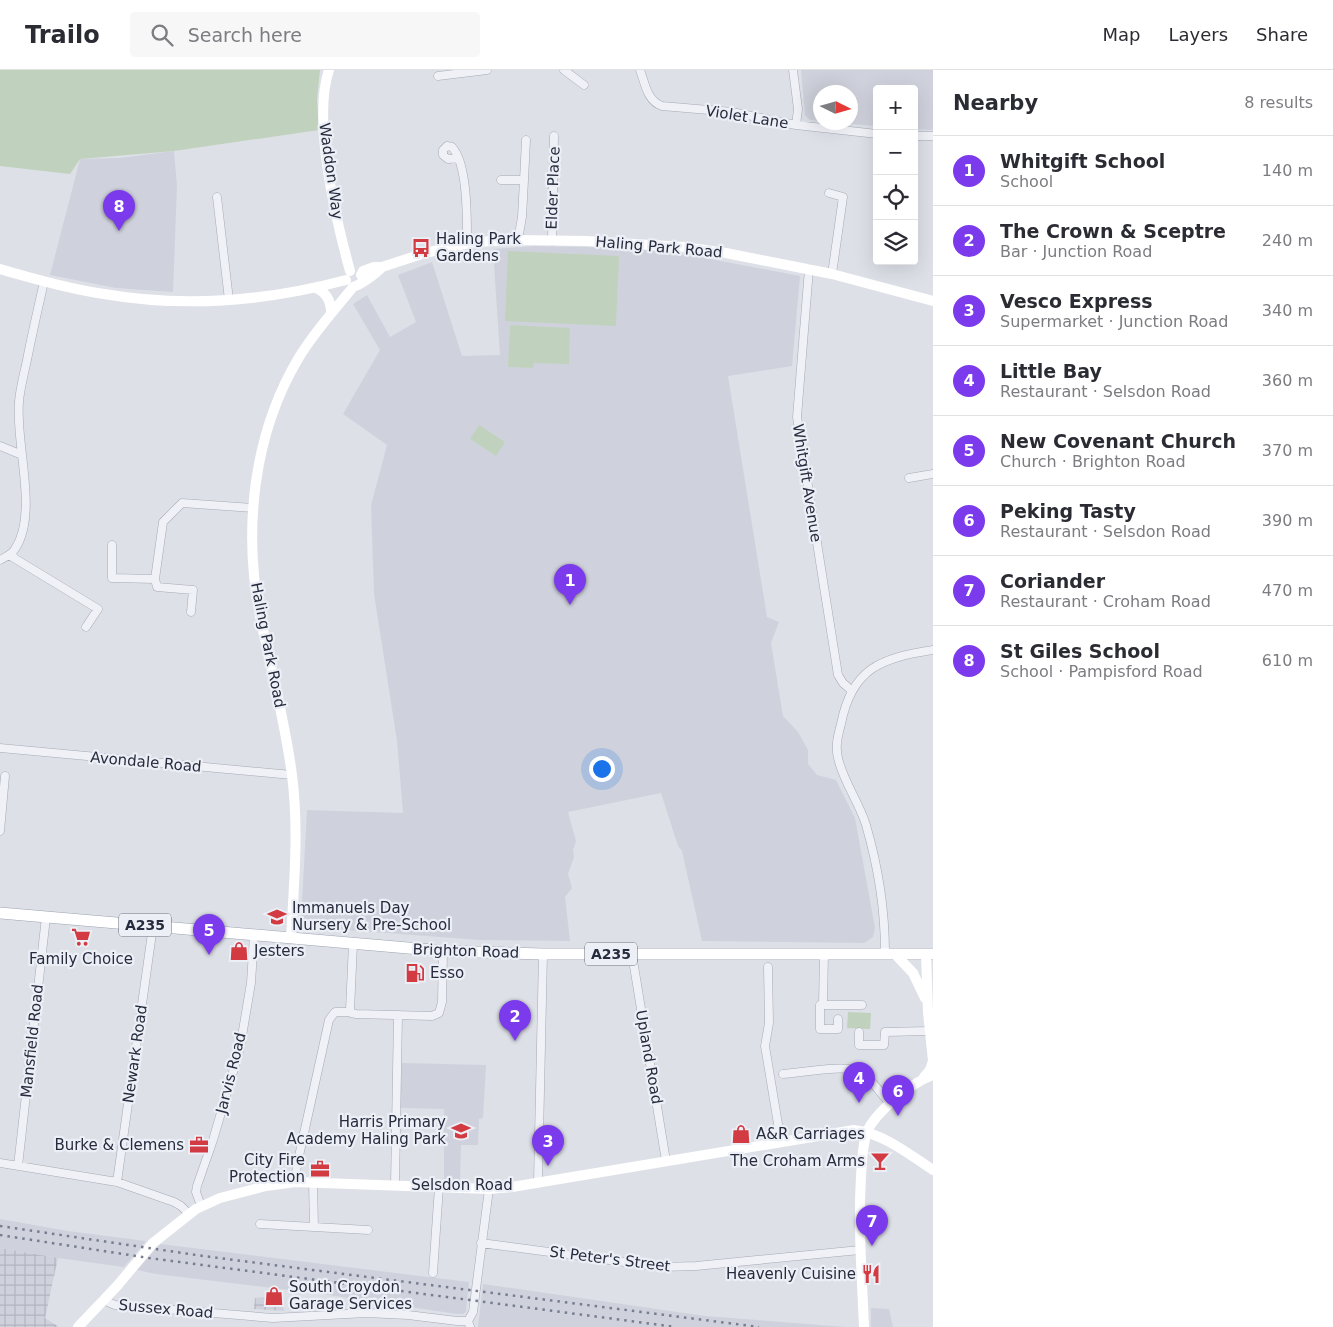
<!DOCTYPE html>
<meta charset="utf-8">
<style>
:root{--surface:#fff;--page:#f7f7f7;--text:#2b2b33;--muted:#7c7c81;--line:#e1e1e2;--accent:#7c3aed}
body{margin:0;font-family:"DejaVu Sans",sans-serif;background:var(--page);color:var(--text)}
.controls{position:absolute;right:15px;top:15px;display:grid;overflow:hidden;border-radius:5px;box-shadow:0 5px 20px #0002}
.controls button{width:45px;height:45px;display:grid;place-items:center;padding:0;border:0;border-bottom:1px solid var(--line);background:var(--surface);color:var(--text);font:25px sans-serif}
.compass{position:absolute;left:813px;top:15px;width:45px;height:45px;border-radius:50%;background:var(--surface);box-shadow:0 5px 20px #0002;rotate:95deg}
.you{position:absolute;left:601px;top:698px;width:18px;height:18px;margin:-12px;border:4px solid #fff;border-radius:50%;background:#1a73e8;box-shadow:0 0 0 8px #1a73e833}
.badge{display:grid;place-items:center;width:32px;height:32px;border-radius:50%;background:var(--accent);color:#fff;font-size:16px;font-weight:700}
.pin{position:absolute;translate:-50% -41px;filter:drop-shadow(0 1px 2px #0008)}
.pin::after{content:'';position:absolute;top:26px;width:18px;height:15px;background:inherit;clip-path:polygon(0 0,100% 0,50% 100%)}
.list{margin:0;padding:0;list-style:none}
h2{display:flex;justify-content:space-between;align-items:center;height:65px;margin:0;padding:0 20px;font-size:21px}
h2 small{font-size:16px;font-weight:400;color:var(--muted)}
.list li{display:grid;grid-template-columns:32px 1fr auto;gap:15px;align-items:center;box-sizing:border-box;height:70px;padding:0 20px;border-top:1px solid var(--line)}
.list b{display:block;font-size:19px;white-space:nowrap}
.list p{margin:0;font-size:16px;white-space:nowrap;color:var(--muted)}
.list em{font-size:16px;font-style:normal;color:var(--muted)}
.icon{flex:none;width:28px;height:28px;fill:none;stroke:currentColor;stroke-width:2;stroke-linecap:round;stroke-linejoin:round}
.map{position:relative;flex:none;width:933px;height:1257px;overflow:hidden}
header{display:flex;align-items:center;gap:30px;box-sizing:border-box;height:70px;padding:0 25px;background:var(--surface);border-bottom:1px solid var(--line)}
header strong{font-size:24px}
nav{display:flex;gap:28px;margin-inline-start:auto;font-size:18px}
.search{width:350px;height:45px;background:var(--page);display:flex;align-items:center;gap:12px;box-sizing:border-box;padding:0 18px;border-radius:5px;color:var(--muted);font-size:19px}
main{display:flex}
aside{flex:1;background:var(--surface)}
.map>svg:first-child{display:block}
</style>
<header>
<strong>Trailo</strong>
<div class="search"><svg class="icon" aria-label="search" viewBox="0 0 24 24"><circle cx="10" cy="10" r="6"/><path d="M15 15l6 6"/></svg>Search here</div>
<nav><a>Map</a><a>Layers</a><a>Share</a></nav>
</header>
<main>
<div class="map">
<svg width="933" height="1257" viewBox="0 0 933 1257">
<defs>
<pattern id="industrial-grid" width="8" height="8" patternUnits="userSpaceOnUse" patternTransform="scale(1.25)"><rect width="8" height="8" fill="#cfd2dc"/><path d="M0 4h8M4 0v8" fill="none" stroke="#b2b4be"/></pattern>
</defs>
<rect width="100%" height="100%" fill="#dde0e7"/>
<!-- built -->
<path fill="#cfd2dc" d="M801,0H933V60L914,59V19H877V56L837,53L851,52V22H821L820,51L810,50L805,45Z
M174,81L177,116L173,222L116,218L50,205L80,89L120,88Z
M534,176L631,178L695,186L800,206L792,296L728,306L767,547L779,552L771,573L783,646L798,662L808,680V694L817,705L836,710L855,748L875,858L873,867L864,873L702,871L682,781L678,776L661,723L568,742L576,771L573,780L574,787L568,804L572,818L565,827L570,871L480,870L306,857L302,855L301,851L307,740L403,743L397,671L374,524L371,435L387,375L343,344L380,280L353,234L367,225L390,267L416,252L398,205L432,192L462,286L500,285L493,179Z
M402,993L486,995L483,1048L479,1049L478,1075H461L460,1111H444V1039L400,1038Z
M0,1149L68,1161L146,1171L124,1197L58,1188L0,1178Z
M160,1174L469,1212L466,1242L463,1244H457L322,1224L156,1204L137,1200Z
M483,1214L705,1246L846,1257H478Z
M871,1238L889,1239L893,1257H871Z"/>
<!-- industrial -->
<path fill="url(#industrial-grid)" d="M0,1178L58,1188L45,1248L59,1257H0Z
M264,1227L283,1229L284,1241L254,1239L255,1228Z"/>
<!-- green -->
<path fill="#c0d2bd" d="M0,0H320L317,29L319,60L174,81L80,89L70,104L0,96Z
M508,181L619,186L616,256L505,251Z
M510,255L570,258L569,294L534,293L533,298L508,297Z
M479,355L505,372L496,386L470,369Z
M848,942L871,943L870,959L847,958Z"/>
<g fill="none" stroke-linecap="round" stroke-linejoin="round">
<!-- street casing -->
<g stroke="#a6aab4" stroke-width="9">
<path id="street" d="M564,0L584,15
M640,0C645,13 647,31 662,36L732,42L796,55L877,64
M793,0L798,39L796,55
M438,6L487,0
M914,66H933
M458,88L448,89L443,85V80L447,76L452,77C468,94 467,150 467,173
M501,110H524L522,147L518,170
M524,110L526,70
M829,123L843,127L832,204
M217,127L229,230
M552,171L554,66
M809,199L797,347L838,605L843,613L851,620
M0,376L22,385
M909,408L933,404
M112,475V508L155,509
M9,485L98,539L86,557
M0,490C6,487 12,484 15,479C39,443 15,374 19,332C20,318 24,304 27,290C32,264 38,238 44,212
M191,542L193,520L157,517L155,509L163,452L182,433L253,438
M0,678L292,705
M0,761L5,706
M353,874L350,940L351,943L356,944L432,946L439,943L442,932L443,881
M824,883L823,935H862
M885,883C885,841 878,796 866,755C859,732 843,711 838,688C835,676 838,665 841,654C852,598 881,588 933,580
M632,884L666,1091
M768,897L769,953L765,976L781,1072
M823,935H820V959H838V949
M859,962V975H884L885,962L929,961
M783,1004C801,1003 847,993 861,1003C873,1010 881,1024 890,1034
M0,1093L117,1112L174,1132L181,1136L189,1144
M18,1096L46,847
M117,1112L153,856
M295,1112L297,1095L329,950L335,942H350
M313,1112L314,1157
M538,1112L543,884
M395,1115L398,945
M201,1136L196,1122L197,1116L213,1070L240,978L251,913L254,865
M260,1154L368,1160
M481,1173L662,1197L696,1196L860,1180
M433,1203L439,1117
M103,1230L115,1235L273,1248L366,1243L408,1245L457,1251H468
M470,1257L468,1251L473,1242L489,1119"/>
</g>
<!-- primary casing -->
<g stroke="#9ca3b3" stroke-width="12">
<path id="primary" d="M0,843L443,881L543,884H933"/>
</g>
<!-- street -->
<use href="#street" stroke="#eff1f6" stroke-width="8"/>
<!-- secondary -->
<path stroke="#fff" stroke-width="10" d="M329,0C312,50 336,150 350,201
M0,199C34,209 69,219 104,224C185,238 267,231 346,210
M361,205L363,201L374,197H382L425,183L474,172L518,170L586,171L684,177L726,183L832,204L933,231
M353,217C360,215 376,204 382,197
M316,218C327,223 331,231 331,242
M291,868C294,814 299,759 292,705C285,651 271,599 260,546C243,460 253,365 298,289C314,262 334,241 353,217
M895,884L913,903L925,928
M924,1007L930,1000L933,991L928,942L926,884
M78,1257L117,1216L153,1173L196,1139L220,1128L266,1116L295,1112L489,1119L512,1117L854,1060C883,1063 910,1085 933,1100
M864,1257C862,1207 858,1157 861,1107C862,1092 862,1076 867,1062C875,1042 913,1012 933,1005"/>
<!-- primary -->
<use href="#primary" stroke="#fff" stroke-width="11"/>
<!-- rail -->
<path stroke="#767d91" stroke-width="2.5" stroke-dasharray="2.5 5" stroke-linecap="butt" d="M0,1156L203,1186L759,1257
M0,1165L149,1188L676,1257"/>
</g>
<!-- icons -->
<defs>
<g id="bus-bare" transform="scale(1.5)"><path d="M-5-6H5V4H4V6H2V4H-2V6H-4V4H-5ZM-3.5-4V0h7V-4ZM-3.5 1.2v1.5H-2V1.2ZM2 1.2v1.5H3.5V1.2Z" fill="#d33b42" stroke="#eceff5" stroke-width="2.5" paint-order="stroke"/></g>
<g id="school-bare" transform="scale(1.5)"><path d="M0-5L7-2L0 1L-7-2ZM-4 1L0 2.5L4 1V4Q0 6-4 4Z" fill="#d33b42" stroke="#eceff5" stroke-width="2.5" paint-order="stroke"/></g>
<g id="supermarket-bare" transform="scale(1.5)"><path d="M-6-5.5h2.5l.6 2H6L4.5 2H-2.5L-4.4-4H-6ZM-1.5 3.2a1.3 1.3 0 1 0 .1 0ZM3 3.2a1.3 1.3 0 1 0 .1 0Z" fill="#d33b42" stroke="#eceff5" stroke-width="2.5" paint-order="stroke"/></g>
<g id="shop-bare" transform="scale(1.5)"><path d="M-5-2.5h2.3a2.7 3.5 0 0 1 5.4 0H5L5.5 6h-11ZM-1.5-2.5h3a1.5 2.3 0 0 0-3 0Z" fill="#d33b42" stroke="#eceff5" stroke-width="2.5" paint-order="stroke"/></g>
<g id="fuel-bare" transform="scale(1.5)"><path d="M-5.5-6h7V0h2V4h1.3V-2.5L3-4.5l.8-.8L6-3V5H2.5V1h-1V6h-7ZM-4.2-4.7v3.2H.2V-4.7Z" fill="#d33b42" stroke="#eceff5" stroke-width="2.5" paint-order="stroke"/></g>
<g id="office-bare" transform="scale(1.5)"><path d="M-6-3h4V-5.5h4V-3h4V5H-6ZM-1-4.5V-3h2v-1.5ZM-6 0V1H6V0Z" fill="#d33b42" stroke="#eceff5" stroke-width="2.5" paint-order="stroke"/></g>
<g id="bar-bare" transform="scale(1.5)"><path d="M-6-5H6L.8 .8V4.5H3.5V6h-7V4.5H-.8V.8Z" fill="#d33b42" stroke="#eceff5" stroke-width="2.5" paint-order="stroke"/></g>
<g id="restaurant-bare" transform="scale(1.5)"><path d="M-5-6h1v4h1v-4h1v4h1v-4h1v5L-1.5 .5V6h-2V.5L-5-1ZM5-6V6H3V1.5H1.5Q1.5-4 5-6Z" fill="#d33b42" stroke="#eceff5" stroke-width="2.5" paint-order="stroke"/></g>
</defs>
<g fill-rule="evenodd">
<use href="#bus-bare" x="421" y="178"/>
<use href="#school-bare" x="277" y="847"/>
<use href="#supermarket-bare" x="81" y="867"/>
<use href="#shop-bare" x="239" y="881"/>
<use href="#fuel-bare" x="415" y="903"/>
<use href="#school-bare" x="461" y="1061"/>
<use href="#shop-bare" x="741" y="1064"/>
<use href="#office-bare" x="199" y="1075"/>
<use href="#bar-bare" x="880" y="1091"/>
<use href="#office-bare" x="320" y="1099"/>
<use href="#restaurant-bare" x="871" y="1204"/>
<use href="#shop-bare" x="274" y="1226"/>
</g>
<g text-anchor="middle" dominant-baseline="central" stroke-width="4.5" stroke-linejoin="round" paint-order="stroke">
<!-- shield labels -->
<g fill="#eceff5" stroke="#616675" stroke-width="1">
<rect x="119" y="843.5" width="52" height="23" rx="4"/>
<rect x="585" y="872.5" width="52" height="23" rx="4"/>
</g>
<g font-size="14" font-weight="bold" fill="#262c3e">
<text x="145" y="855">A235</text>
<text x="611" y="884">A235</text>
</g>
<!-- street labels -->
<g font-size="15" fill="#262c3e" stroke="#eceff5">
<text transform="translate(747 47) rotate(9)">Violet Lane</text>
<text transform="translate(331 101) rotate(82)">Waddon Way</text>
<text transform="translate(553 118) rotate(-88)">Elder Place</text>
<text transform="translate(659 177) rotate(5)">Haling Park Road</text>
<text transform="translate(807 413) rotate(81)">Whitgift Avenue</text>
<text transform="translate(268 575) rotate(79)">Haling Park Road</text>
<text transform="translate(146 692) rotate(5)">Avondale Road</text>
<text transform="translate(466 881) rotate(2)">Brighton Road</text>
<text transform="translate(32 971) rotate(-84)">Mansfield Road</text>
<text transform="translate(135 984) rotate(-82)">Newark Road</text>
<text transform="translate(649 987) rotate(80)">Upland Road</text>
<text transform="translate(231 1003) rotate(-76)">Jarvis Road</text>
<text x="462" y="1115">Selsdon Road</text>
<text transform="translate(610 1189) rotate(7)">St Peter's Street</text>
<text transform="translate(166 1239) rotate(5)">Sussex Road</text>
</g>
<!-- poi labels -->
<g font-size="15" fill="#262c3e" stroke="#eceff5" text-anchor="start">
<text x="436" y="169">Haling Park<tspan x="436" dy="17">Gardens</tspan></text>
<text x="292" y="838">Immanuels Day<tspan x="292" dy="17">Nursery &amp; Pre-School</tspan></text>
<text x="254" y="881">Jesters</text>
<text x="81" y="889" text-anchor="middle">Family Choice</text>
<text x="430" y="903">Esso</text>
<text x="446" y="1052" text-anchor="end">Harris Primary<tspan x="446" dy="17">Academy Haling Park</tspan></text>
<text x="756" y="1064">A&amp;R Carriages</text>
<text x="184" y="1075" text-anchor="end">Burke &amp; Clemens</text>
<text x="305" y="1090" text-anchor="end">City Fire<tspan x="305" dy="17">Protection</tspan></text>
<text x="865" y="1091" text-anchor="end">The Croham Arms</text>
<text x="856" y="1204" text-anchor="end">Heavenly Cuisine</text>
<text x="289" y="1217">South Croydon<tspan x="289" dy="17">Garage Services</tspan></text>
</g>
</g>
</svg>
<div class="controls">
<button>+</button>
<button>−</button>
<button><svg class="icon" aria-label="locate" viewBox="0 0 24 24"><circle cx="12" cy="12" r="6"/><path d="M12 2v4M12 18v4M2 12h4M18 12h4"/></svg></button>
<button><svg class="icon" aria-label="layers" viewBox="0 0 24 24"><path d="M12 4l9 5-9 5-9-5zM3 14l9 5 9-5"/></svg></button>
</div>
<svg class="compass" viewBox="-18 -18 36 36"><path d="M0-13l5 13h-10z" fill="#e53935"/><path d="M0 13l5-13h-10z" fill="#7c7c81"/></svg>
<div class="you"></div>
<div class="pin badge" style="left:570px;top:535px">1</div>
<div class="pin badge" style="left:515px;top:971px">2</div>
<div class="pin badge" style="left:548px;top:1096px">3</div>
<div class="pin badge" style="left:859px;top:1033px">4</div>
<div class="pin badge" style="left:209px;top:885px">5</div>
<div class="pin badge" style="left:898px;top:1046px">6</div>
<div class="pin badge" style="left:872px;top:1176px">7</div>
<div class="pin badge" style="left:119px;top:161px">8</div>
</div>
<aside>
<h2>Nearby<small>8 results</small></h2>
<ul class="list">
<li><span class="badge">1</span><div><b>Whitgift School</b><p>School</p></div><em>140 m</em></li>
<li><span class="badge">2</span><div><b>The Crown &amp; Sceptre</b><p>Bar · Junction Road</p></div><em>240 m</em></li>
<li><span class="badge">3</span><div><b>Vesco Express</b><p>Supermarket · Junction Road</p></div><em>340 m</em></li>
<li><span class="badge">4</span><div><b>Little Bay</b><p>Restaurant · Selsdon Road</p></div><em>360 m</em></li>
<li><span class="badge">5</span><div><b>New Covenant Church</b><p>Church · Brighton Road</p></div><em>370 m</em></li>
<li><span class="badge">6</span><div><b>Peking Tasty</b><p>Restaurant · Selsdon Road</p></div><em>390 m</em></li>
<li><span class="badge">7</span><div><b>Coriander</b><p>Restaurant · Croham Road</p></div><em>470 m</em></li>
<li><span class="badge">8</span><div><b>St Giles School</b><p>School · Pampisford Road</p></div><em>610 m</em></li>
</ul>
</aside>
</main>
